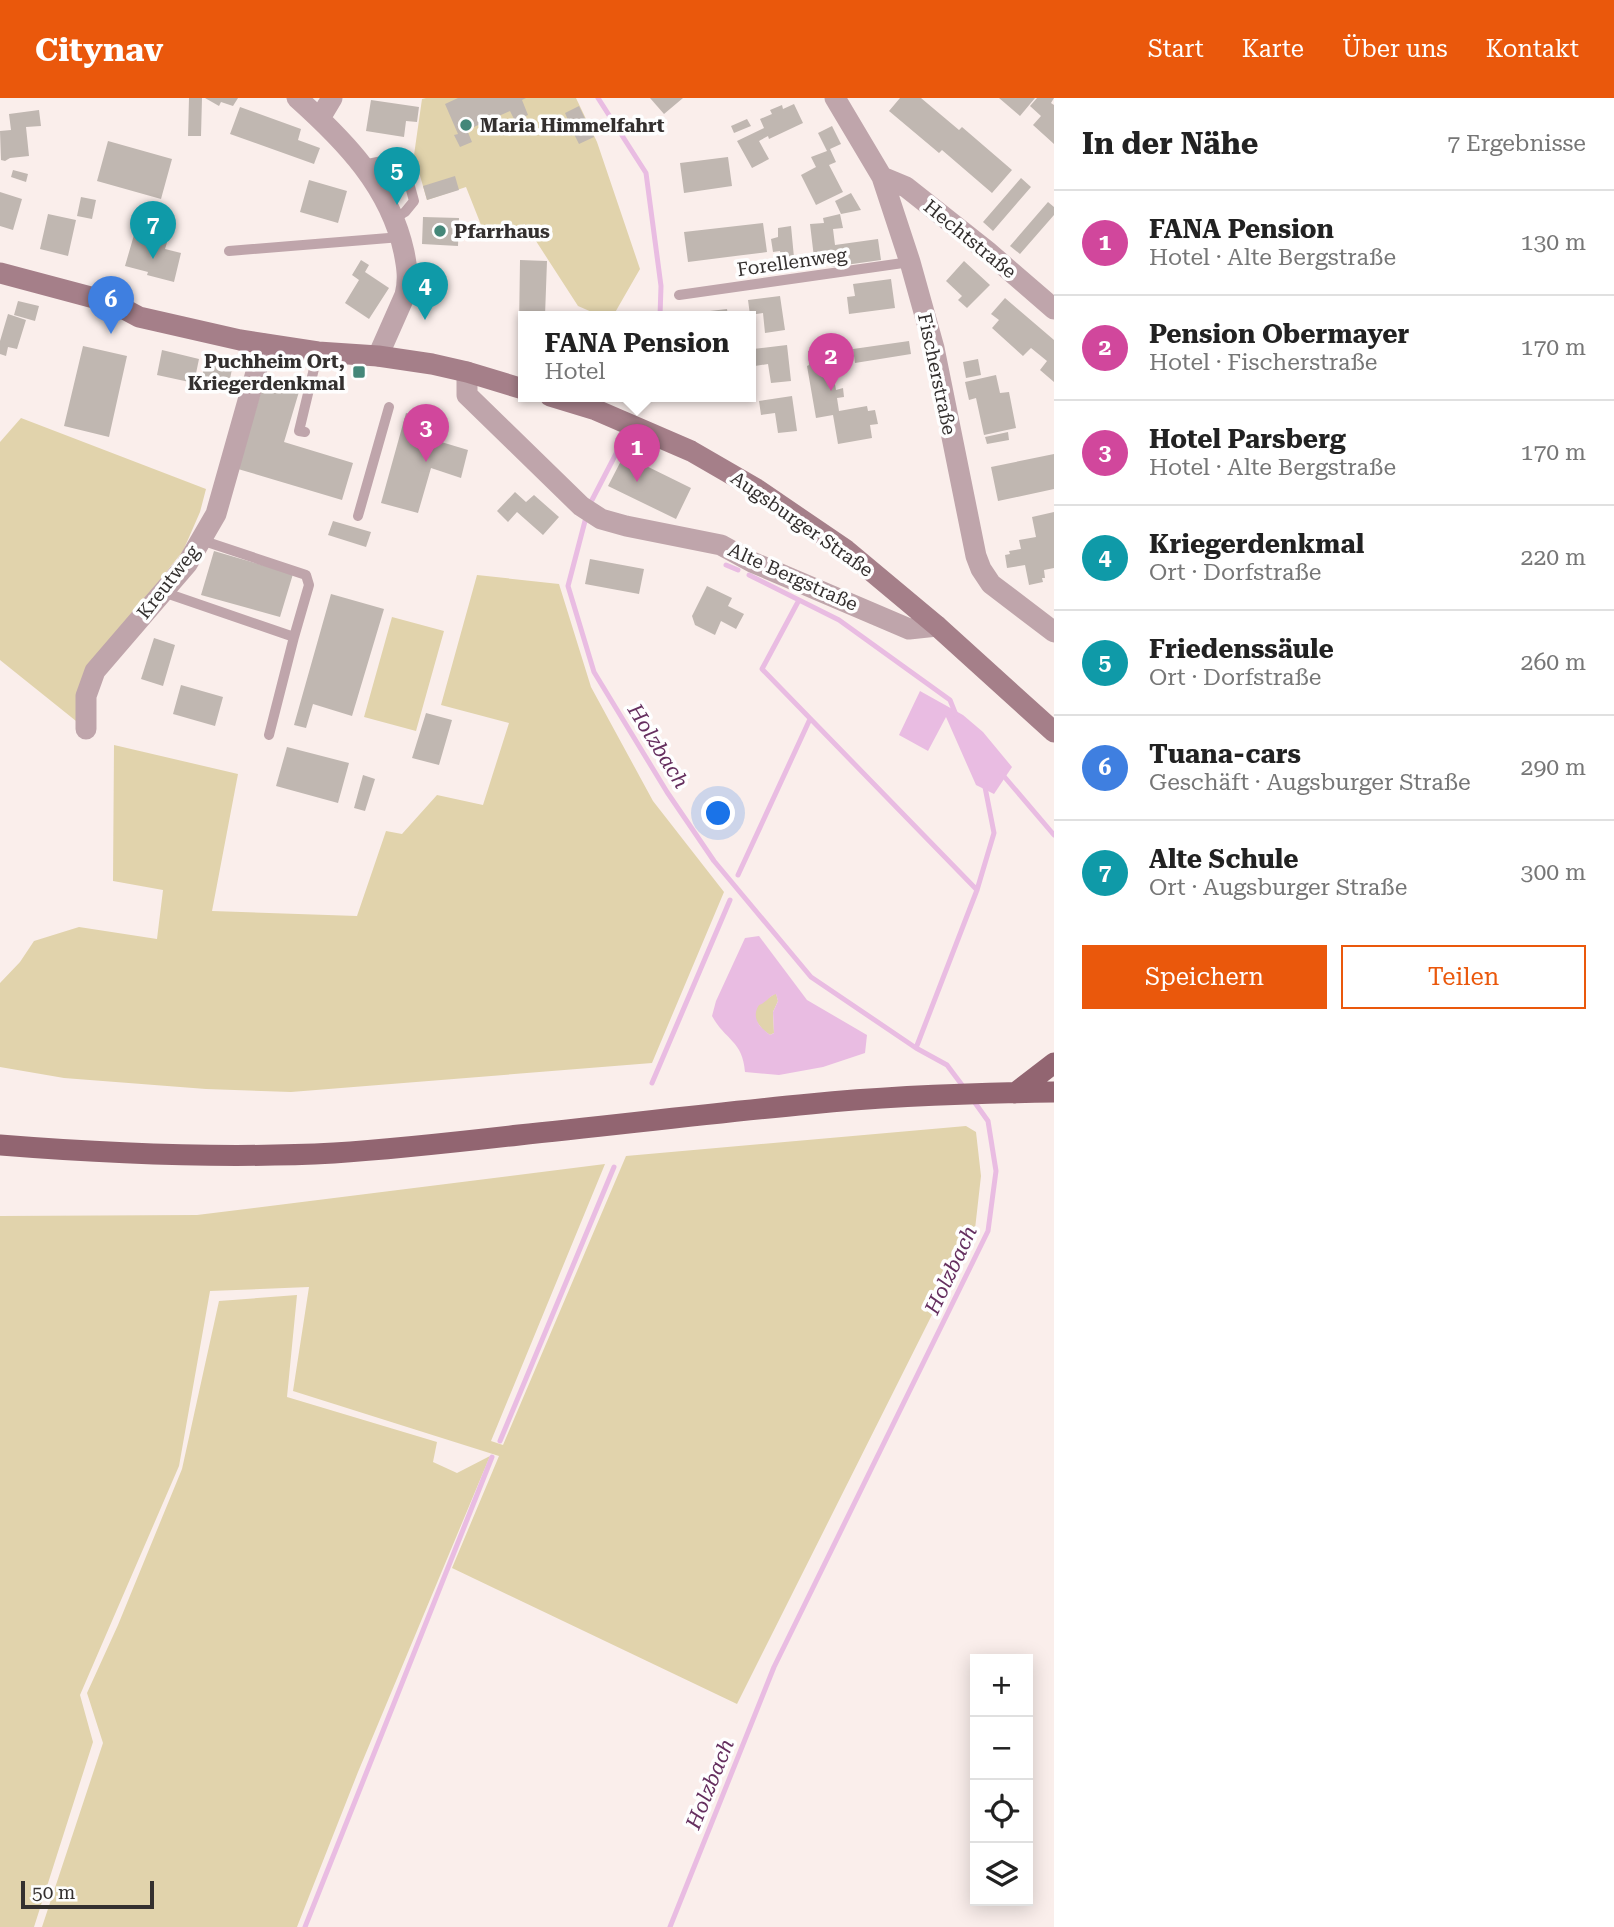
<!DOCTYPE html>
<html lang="de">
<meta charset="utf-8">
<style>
:root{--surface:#fff;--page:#f6f6f6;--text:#222;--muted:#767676;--line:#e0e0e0;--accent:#ea580c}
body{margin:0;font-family:"Roboto Serif",serif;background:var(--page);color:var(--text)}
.controls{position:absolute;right:21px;bottom:21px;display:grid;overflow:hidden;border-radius:0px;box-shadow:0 4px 18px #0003}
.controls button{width:63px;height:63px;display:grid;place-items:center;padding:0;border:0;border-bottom:2px solid var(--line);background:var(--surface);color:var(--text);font:35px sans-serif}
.scale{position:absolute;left:21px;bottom:18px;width:133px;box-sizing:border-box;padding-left:7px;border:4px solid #34302f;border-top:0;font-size:19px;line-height:24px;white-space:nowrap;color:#34302f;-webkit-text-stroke:5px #fefefe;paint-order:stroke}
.you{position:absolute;left:719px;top:716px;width:24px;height:24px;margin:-18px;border:5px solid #fff;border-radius:50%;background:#1a73e8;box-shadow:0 0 0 10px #1a73e833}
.badge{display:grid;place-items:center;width:46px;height:46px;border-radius:50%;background:var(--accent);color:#fff;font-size:23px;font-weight:700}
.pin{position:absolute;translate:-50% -58px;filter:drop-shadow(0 2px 4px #0008)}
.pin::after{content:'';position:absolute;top:37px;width:24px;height:21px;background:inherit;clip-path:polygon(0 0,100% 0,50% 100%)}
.popup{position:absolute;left:518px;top:213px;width:238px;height:91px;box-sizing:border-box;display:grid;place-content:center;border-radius:0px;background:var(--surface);filter:drop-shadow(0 2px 5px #0005);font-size:23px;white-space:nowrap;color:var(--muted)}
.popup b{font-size:26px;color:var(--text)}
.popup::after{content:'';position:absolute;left:50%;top:100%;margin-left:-14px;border:14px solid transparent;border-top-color:var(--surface)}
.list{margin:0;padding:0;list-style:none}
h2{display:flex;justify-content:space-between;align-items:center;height:91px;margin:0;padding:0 28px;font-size:30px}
h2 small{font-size:23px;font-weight:400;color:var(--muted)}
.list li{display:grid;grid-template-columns:46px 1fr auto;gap:21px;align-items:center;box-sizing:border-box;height:105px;padding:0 28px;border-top:2px solid var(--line)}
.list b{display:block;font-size:26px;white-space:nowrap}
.list p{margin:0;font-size:23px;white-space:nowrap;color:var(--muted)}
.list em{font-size:23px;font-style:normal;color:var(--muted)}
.actions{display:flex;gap:14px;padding:21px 28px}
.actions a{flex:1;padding:16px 0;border:2px solid var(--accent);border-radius:0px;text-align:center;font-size:24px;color:var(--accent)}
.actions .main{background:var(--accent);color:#fff}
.icon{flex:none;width:38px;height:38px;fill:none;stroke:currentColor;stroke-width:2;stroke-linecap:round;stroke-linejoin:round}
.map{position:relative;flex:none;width:1054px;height:1829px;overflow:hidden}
header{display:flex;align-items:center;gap:42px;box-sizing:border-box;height:98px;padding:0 35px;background:var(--accent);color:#fff}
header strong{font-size:33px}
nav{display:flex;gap:38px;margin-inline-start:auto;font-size:24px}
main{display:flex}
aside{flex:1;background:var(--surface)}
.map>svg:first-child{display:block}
</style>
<header>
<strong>Citynav</strong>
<nav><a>Start</a><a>Karte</a><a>Über uns</a><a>Kontakt</a></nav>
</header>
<main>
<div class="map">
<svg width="1054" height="1829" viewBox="0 0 1054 1829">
<rect width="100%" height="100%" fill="#faeeeb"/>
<!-- green -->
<path fill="#e1d3ac" d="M426,0H576L597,44L640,171L613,218H601L578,208L525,126L487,142L466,89L427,102L414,57L422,1Z
M21,320L206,391L200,414L183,453L91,568L81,627L0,562V344Z
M477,477L559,486L591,589L653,703L724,794L652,965L291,994L206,991L64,980L0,969V885L20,864L34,843L79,829L157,841L163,792L113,783L114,647L238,676L212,813L357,818L386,733L402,736L437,697L483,707L509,625L441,607Z
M392,519L444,533L416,633L364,619Z
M776,895L778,903L773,914L774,935L770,937L763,932L754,920L755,912L759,906Z
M966,1028L976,1034L981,1078L975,1131L737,1606L452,1470L499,1358L293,1293L309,1189L210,1193L179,1368L80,1597L93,1644L34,1829H0V1118L197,1117L605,1066L491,1343L503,1347L626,1058Z
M297,1197L287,1299L437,1344L433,1364L457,1375L490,1358L358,1674L297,1829H42L103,1645L87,1595L118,1527L182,1371L219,1203Z"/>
<!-- water -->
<path fill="#e9bce2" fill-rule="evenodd" d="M920,593L963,617L983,634L1012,669L994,696L976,687L946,619L928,653L899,637Z
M759,838L807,902L867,937L865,955L823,969L779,977L745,974C743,943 725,942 712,918L716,903L745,840ZM776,896L778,903L773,914L774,935L770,937C759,929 751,919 759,907C766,905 769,898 776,896Z"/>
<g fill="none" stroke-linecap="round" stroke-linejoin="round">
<!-- stream -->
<path stroke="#e9bce2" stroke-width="5" d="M598,0L646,75L661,188L660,218
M592,402L620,348L630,346
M585,423L568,488L594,574L667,694L714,763L811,879L916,950L947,967L965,991
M726,467L738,472
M749,477L839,522L950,602L956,617
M799,502L762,571L977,792
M1002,676L1054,737
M738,777L810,621
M916,950L977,792L994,735L984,684
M652,985L730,802
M500,1343L614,1069
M305,1829L492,1359
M670,1829L774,1569L988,1133L996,1073L988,1023L973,1002"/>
</g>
<!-- building -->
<path fill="#c0b7b1" d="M189,0H202L201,38H188Z
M205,0H238L233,8L221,4L219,8Z
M458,0H526L522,2L528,17L515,23L510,13L467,32L472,44L460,49L454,37L458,36L445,6Z
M650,0H683L664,16Z
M900,0H921L959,32L962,29L1012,72L992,95L942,52L939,55L889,13Z
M999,0H1035L1020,18Z
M1037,0H1054L1051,5L1054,7V46L1033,27L1041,18L1030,8Z
M371,2L419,9L417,24L406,23L404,39L366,33Z
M794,6L803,25L769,41L768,38L759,43L769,61L752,70L737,43L764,30L760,21L772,16L770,12L782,7L783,11Z
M579,8L594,39L579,46L574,36L571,38L564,24L568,22L565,15Z
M240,9L301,31L298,42L320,50L314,66L230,36Z
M39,12L41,28L26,29L29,58L10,60L5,63L1,62L0,33L11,32L9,16Z
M747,21L751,28L734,35L731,28Z
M832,28L841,46L830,51L836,64L829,67L843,94L816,107L801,77L816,69L811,59L827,53L818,35Z
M108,43L172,61L161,101L97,83Z
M728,59L732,88L684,95L680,65Z
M13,72L28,76L26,84L11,79Z
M455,78L459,92L427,102L423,88Z
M1021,80L1031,89L993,133L983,124Z
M309,82L347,93L338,125L300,114Z
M0,94L22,101L13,132L0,128Z
M851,95L861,112L841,116L835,103Z
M81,99L96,102L92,121L77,118Z
M1048,104L1054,109V117L1020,156L1010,148Z
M48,116L76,122L68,158L40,151Z
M840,116L843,130L833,131L835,147L878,141L881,162L831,169L829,157H827L828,167L815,168L810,126L824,125L823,120Z
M423,119L459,120L458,148L422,146Z
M763,125L767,154L688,164L684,134Z
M791,128L795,170L782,172L780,153L773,154L771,141L778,139V130Z
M136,130L169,138L165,151L181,155L174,184L147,177L148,174L125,168Z
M361,162L369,167L365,174L389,190L369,221L345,205L359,182L352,177Z
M520,162L547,163L545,218H523V230H519Z
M964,163L990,187L967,210L958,202L962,198L946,183Z
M891,181L895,210L849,216L847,199L855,198L853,186Z
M780,198L785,232L765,235L763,215L750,217L748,202Z
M1005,200L1054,242V284L1040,272L1047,263L1031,250L1023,258L992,230L999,222L991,216Z
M18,203L39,208L35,223L14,217Z
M727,211L728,218H693V215Z
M8,216L26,222L17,251L8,249L6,258L0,256V243Z
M909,243L911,256L855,265L853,251Z
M787,247L791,283L771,285L768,266L755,268L753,251Z
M83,248L127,258L109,339L64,328Z
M842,249L844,262L831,263L836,292L843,290L844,299L837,300L839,313L867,308L868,313L875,312L878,326L870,327L872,340L838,346L833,317L816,320L807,268L809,267L808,253Z
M162,252L199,261L194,285L157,277Z
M978,261L981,277L966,280L963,264Z
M205,265L232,271L229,286L202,279Z
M266,277L301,287L284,344L353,365L342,402L238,371Z
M996,277L1000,295L1009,294L1016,330L984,337L976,300L969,302L965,284Z
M792,298L797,333L778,335L775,315L761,317L759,303Z
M406,315L443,326L438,343L468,352L461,380L431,370L418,415L381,405Z
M1008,334L1009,342L987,346L985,339Z
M1054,356V391L998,403L991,369Z
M624,357L691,390L676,421L608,388Z
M515,394L526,404L534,397L559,419L543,437L517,414L508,424L497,413Z
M1054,414V470L1044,472L1045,480H1042L1043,484L1029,487L1025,467L1007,470L1005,457L1010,456L1009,453L1021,451L1019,442L1036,439L1032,419Z
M333,423L371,434L366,449L328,437Z
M214,453L293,476L280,519L201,497Z
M590,461L644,471L639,496L585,486Z
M707,488L732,500L728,508L744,516L736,531L721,523L715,537L695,527L692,518Z
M331,496L384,511L352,618L313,606L306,630L294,627Z
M154,540L175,547L163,588L141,581Z
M181,587L223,599L215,628L173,616Z
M426,615L452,622L439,667L412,660Z
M287,649L349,665L338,705L276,688Z
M363,677L375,681L365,713L354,710Z"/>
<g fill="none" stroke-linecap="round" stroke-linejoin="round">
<!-- lane -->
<path stroke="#bfa5ab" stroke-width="10" d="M363,67L402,59L414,103L405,114L395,120
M229,153L401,139
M679,197L910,164
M305,334L299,333L318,254
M358,418L389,309
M201,442L306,477L309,487L294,539L269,637
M163,494L294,539"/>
<!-- street -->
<path stroke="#bfa5ab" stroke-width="21" d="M297,0C345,43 390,89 404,154C407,169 409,182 405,197L378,258
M835,0L882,79L910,164L934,250L976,458L981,471L991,486L1054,534
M320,20L332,0
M882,79L906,89L987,153L1054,211
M467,274V297L581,408L601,421L626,428L721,447L752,464L909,531L937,528
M86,631V598L95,573L187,466L216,416L264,246"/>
<!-- secondary -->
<path stroke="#a57f89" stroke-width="21" d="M0,175L113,205L139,219L240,242L318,254L378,258L432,266L467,274L523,291
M550,298L596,312L691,353L755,390L846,452L937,528L1054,634"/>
<!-- primary -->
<path stroke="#926571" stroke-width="21" d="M1015,995L1054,965
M0,1047C112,1056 222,1061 334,1055C396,1051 458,1044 519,1037C616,1027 713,1015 810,1006C891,998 973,995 1054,994"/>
</g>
<!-- markers -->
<g fill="#448779" stroke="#fefefe" stroke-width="2.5">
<circle cx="466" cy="27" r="7"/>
<circle cx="440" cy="133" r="7"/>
<rect x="352" y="267" width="14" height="14" rx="3.5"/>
</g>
<g text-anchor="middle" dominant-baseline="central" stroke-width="7" stroke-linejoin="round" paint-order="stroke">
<!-- poi labels -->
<g font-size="19" font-weight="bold" fill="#34302f" stroke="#fefefe" text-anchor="start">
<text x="480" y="27">Maria Himmelfahrt</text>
<text x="454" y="133">Pfarrhaus</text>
<text x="345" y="263" text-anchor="end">Puchheim Ort,<tspan x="345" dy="22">Kriegerdenkmal</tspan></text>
</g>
<!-- street labels -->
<g font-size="19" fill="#34302f" stroke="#fefefe">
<text transform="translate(970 141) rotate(39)">Hechtstraße</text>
<text transform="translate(792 164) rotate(-8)">Forellenweg</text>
<text transform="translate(937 276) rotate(78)">Fischerstraße</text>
<text transform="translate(802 426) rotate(35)">Augsburger Straße</text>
<text transform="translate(793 479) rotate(24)">Alte Bergstraße</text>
<text transform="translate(168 484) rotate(-52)">Kreutweg</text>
</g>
<!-- water labels -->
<g font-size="21" font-style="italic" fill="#652f5f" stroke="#fefefe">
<text transform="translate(658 648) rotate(58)">Holzbach</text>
<text transform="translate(951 1172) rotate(-65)">Holzbach</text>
<text transform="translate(710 1686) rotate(-68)">Holzbach</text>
</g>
</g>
</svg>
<div class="controls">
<button>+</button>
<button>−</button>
<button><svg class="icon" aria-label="locate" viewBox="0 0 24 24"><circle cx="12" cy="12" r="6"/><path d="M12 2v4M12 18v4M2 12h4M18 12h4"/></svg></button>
<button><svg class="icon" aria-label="layers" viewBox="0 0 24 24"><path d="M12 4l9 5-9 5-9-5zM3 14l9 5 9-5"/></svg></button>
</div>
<div class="scale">50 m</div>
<div class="you"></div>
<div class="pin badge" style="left:637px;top:384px;background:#d1479c">1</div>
<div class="popup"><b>FANA Pension</b>Hotel</div>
<div class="pin badge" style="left:831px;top:293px;background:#d1479c">2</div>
<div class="pin badge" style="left:426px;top:364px;background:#d1479c">3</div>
<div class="pin badge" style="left:425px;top:222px;background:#0f9aa8">4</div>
<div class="pin badge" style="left:397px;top:107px;background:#0f9aa8">5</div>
<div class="pin badge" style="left:111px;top:236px;background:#3f7fe0">6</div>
<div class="pin badge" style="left:153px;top:161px;background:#0f9aa8">7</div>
</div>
<aside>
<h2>In der Nähe<small>7 Ergebnisse</small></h2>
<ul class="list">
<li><span class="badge" style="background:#d1479c">1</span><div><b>FANA Pension</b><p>Hotel · Alte Bergstraße</p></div><em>130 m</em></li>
<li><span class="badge" style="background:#d1479c">2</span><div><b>Pension Obermayer</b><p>Hotel · Fischerstraße</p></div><em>170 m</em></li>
<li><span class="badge" style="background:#d1479c">3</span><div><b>Hotel Parsberg</b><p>Hotel · Alte Bergstraße</p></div><em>170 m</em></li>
<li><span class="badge" style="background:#0f9aa8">4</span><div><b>Kriegerdenkmal</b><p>Ort · Dorfstraße</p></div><em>220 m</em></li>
<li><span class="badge" style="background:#0f9aa8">5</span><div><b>Friedenssäule</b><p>Ort · Dorfstraße</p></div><em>260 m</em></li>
<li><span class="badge" style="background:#3f7fe0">6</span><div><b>Tuana-cars</b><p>Geschäft · Augsburger Straße</p></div><em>290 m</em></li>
<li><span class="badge" style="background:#0f9aa8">7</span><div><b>Alte Schule</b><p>Ort · Augsburger Straße</p></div><em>300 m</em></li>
</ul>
<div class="actions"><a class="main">Speichern</a><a>Teilen</a></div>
</aside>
</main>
